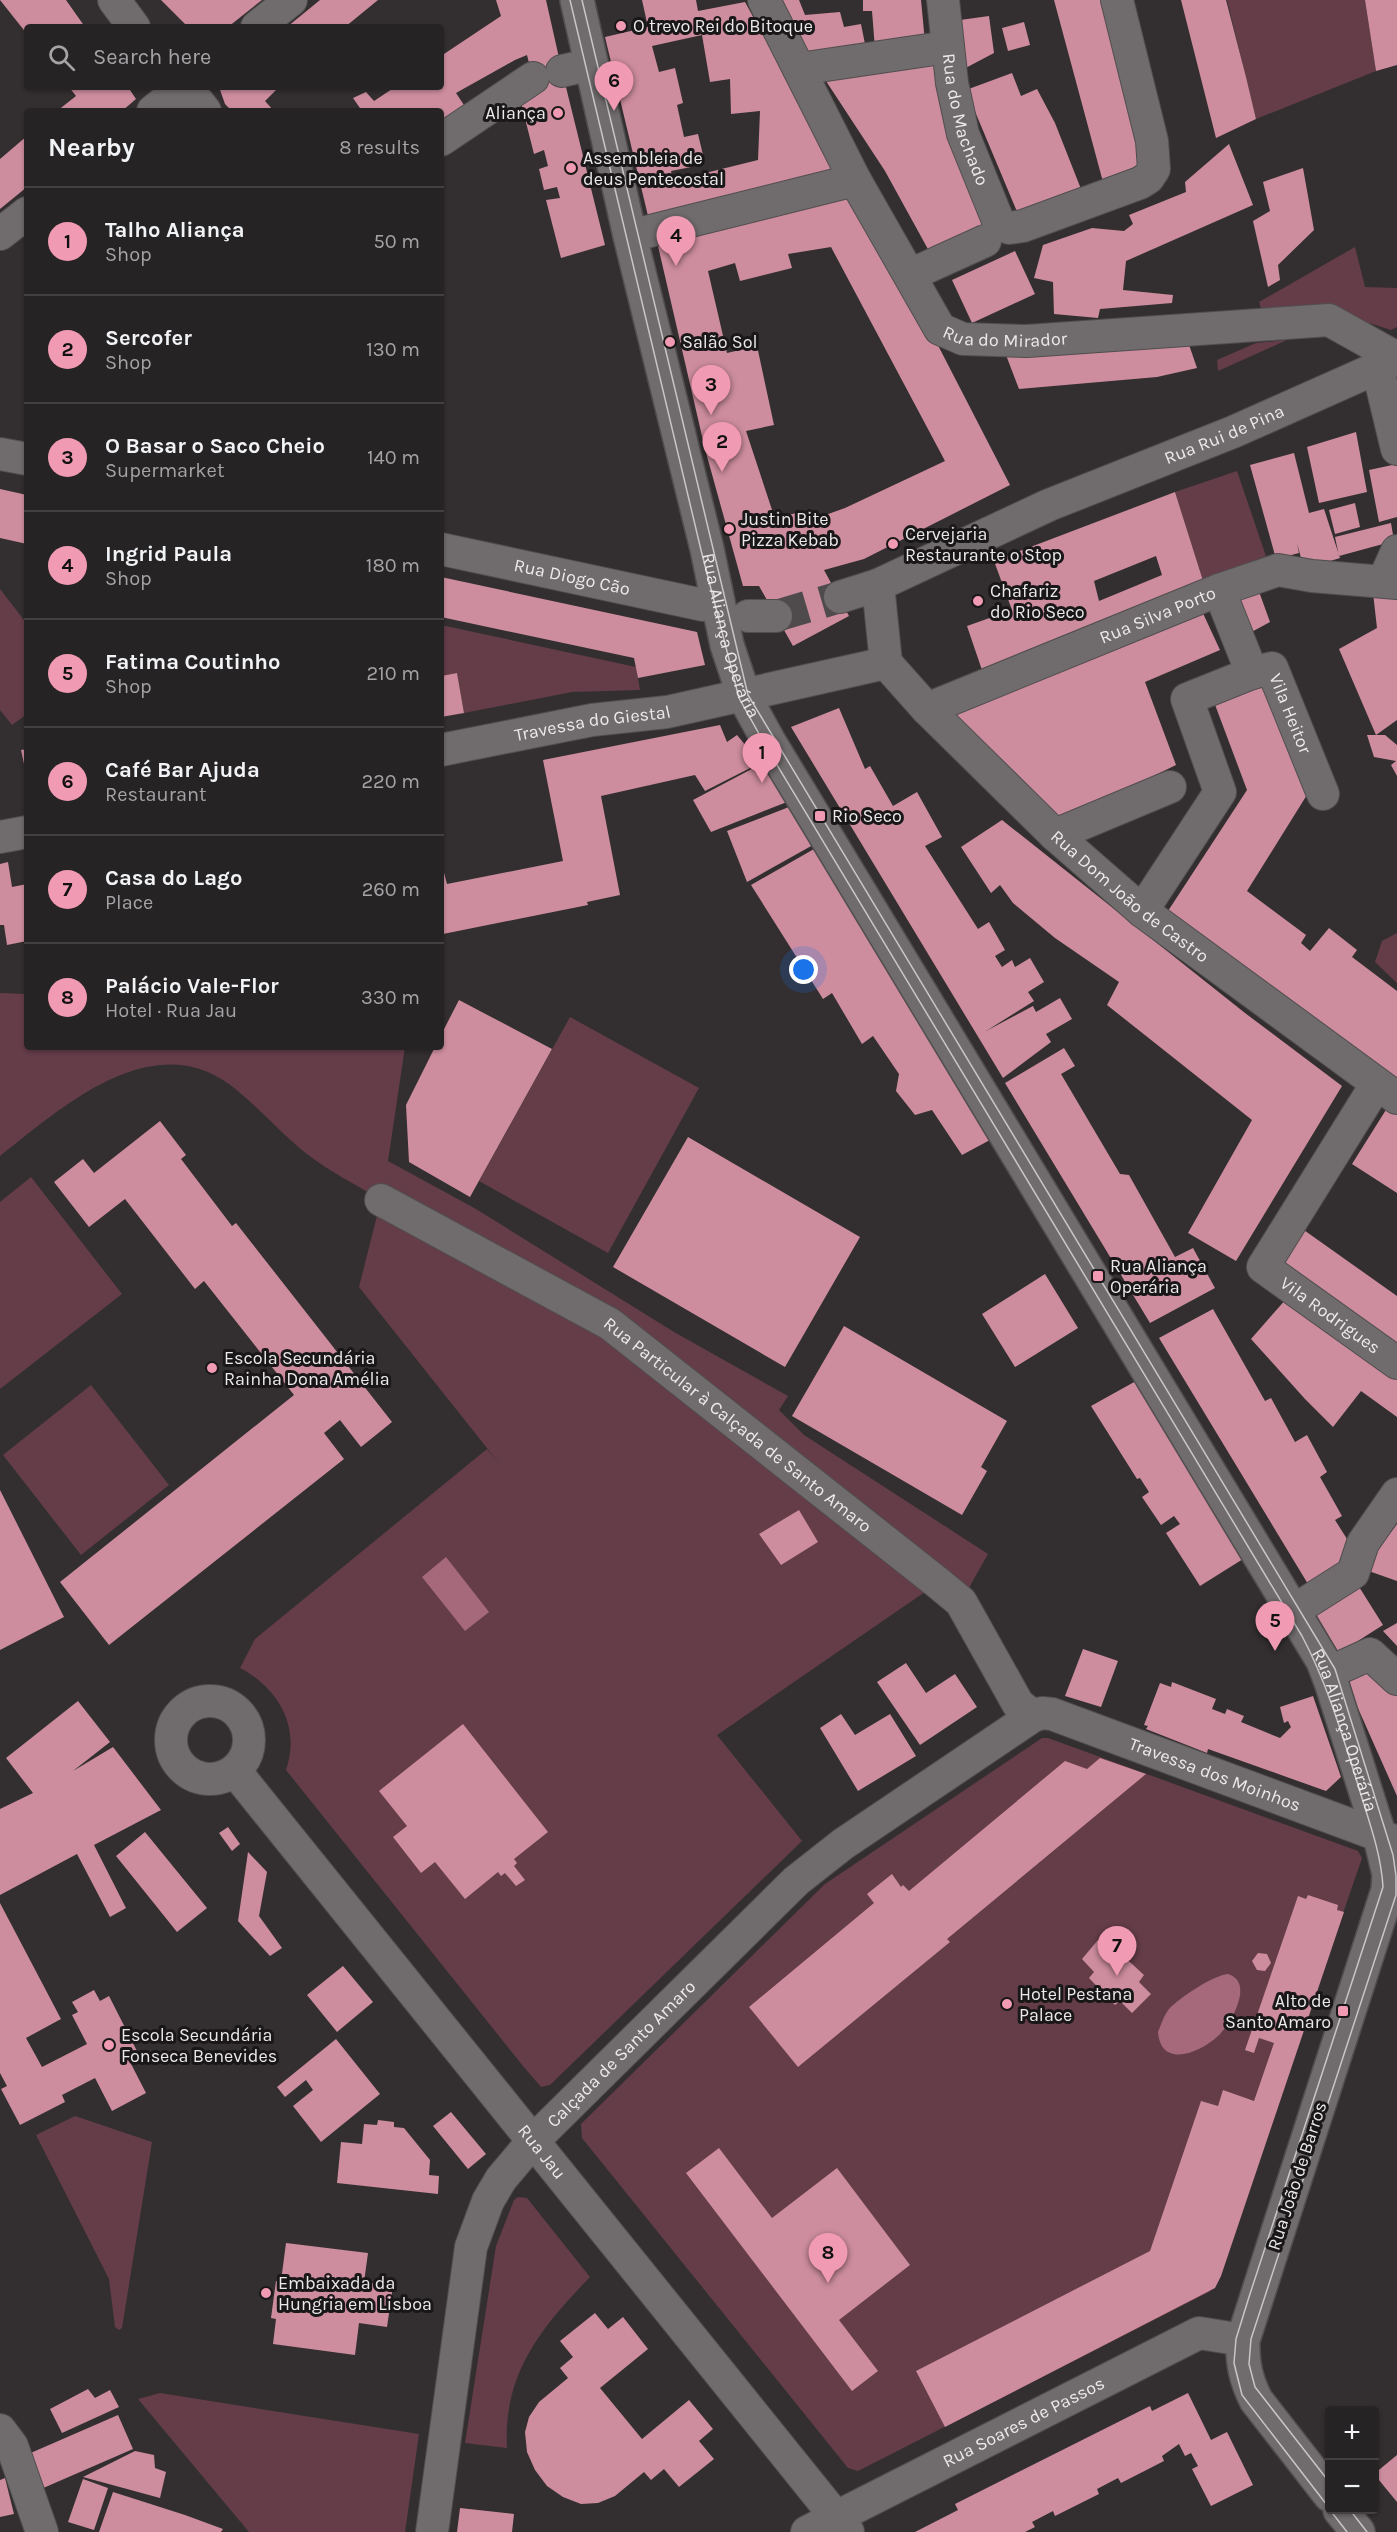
<!DOCTYPE html>
<meta charset="utf-8">
<style>
:root{--surface:#262324;--page:#2e2b2c;--text:#f1f3f6;--muted:#a4a4a6;--line:#424041;--accent:#f19ab4}
body{margin:0;font-family:Karla,sans-serif;background:var(--page);color:var(--text)}
.controls{position:absolute;right:18px;bottom:18px;display:grid;overflow:hidden;border-radius:6px;box-shadow:0 2px 4px #0004}
.controls button{width:54px;height:54px;display:grid;place-items:center;padding:0;border:0;border-bottom:2px solid var(--line);background:var(--surface);color:var(--text);font:30px sans-serif}
.you{position:absolute;left:804px;top:970px;width:21px;height:21px;margin:-15px;border:4px solid #fff;border-radius:50%;background:#1a73e8;box-shadow:0 0 0 9px #1a73e833}
.badge{display:grid;place-items:center;width:39px;height:39px;border-radius:50%;background:var(--accent);color:#111;font-size:20px;font-weight:700}
.pin{position:absolute;translate:-50% -50px;filter:drop-shadow(0 2px 3px #0008)}
.pin::after{content:'';position:absolute;top:32px;width:21px;height:18px;background:inherit;clip-path:polygon(0 0,100% 0,50% 100%)}
.list{margin:0;padding:0;list-style:none}
h2{display:flex;justify-content:space-between;align-items:center;height:78px;margin:0;padding:0 24px;font-size:26px}
h2 small{font-size:20px;font-weight:400;color:var(--muted)}
.list li{display:grid;grid-template-columns:39px 1fr auto;gap:18px;align-items:center;box-sizing:border-box;height:108px;padding:0 24px;border-top:2px solid var(--line)}
.list b{display:block;font-size:22px;white-space:nowrap}
.list p{margin:0;font-size:20px;white-space:nowrap;color:var(--muted)}
.list em{font-size:20px;font-style:normal;color:var(--muted)}
.icon{flex:none;width:33px;height:33px;fill:none;stroke:currentColor;stroke-width:2;stroke-linecap:round;stroke-linejoin:round}
.map{position:relative;flex:none;width:1397px;height:2532px;overflow:hidden}
.search{position:absolute;background:var(--surface);box-shadow:0 2px 4px #0004;left:24px;top:24px;width:420px;height:66px;display:flex;align-items:center;gap:15px;box-sizing:border-box;padding:0 21px;border-radius:6px;color:var(--muted);font-size:22px}
.panel{position:absolute;background:var(--surface);box-shadow:0 2px 4px #0004;left:24px;top:108px;width:420px;height:942px;border-radius:6px}
.map>svg:first-child{display:block}
</style>
<div class="map">
<svg width="1397" height="2532" viewBox="0 0 1397 2532">
<rect width="100%" height="100%" fill="#332f30"/>
<!-- green -->
<path fill="#643d49" d="M1227,0H1365L1376,71L1256,119Z
M1355,247L1365,287L1397,288V327L1391,330L1335,312L1263,314L1259,302Z
M1287,340L1218,371L1217,360L1256,343Z
M1237,471L1268,562L1205,587L1175,492Z
M0,589L27,624V714L12,725L0,710Z
M441,625L636,667L640,690L572,692L464,713L457,673L441,676Z
M1397,933V983L1375,962L1382,941Z
M0,993L27,994V1047H405L388,1161L476,1209L674,1332L788,1396L779,1410L804,1435L988,1554L961,1602L938,1583L717,1735L802,1841L550,2085L541,2087L523,2066L286,1770C301,1726 278,1688 240,1668L255,1639L487,1449L502,1467L359,1287L381,1200C357,1185 330,1172 307,1154C280,1133 257,1105 229,1084C150,1027 61,1108 0,1156Z
M570,1017L699,1088L608,1253L479,1181Z
M31,1177L122,1294L0,1389V1202Z
M91,1385L169,1485L81,1555L3,1455Z
M1042,1738H1048L1358,1851L1362,1858L1215,2284L1209,2292L858,2471L848,2468L582,2138L581,2124L825,1884Z
M75,2116L152,2142L122,2328L119,2330L115,2327L109,2279L36,2135Z
M518,2197L527,2198L590,2277C541,2328 503,2373 507,2448L465,2443L496,2246L514,2200Z
M160,2393L419,2434L405,2532H249L138,2399Z"/>
<!-- water -->
<path fill="#a6697b" d="M446,1557L489,1612L465,1631L422,1577Z
M1228,1974C1255,1982 1231,2024 1218,2036C1200,2053 1161,2069 1158,2032C1161,2025 1164,2015 1169,2009C1179,1998 1214,1975 1228,1974Z"/>
<!-- building -->
<path fill="#cd8d9f" fill-rule="evenodd" d="M0,0H66L85,27H27V34Z
M161,0H262L228,27H188Z
M320,0H378L345,27H287Z
M496,0H546L562,71L605,245L561,258L546,200L560,198L557,187L544,190L539,169L548,166L544,150L534,154L520,99L537,95L527,55L515,60L456,93L464,105L441,121V111H362L353,98L366,92L374,101L395,87H441V56L501,16Z
M642,0H696L698,11L745,2L837,170L649,220L605,37L648,27ZM702,35L710,82L730,79L731,114L760,111L758,160L673,181L671,171L691,167L689,159L703,155L698,134L684,137L677,105L683,103L675,68L659,72L652,46Z
M770,0H799L805,15L840,12L844,27L861,24L866,49L802,61Z
M863,0H921L925,42L875,49L872,11H863Z
M1054,0H1103L1146,166L1103,182Z
M1181,0H1226L1246,77L1256,119L1216,138Z
M1365,0H1397V65L1376,71Z
M989,16L994,53L958,72L953,21Z
M1024,22L1030,45L1008,51L1002,28Z
M938,59L990,227L929,251L885,171L824,78Z
M1012,73L1021,96L1037,89L1055,123L1081,189L1018,214L966,90Z
M69,87H128L136,99L122,111H57L76,96Z
M219,87H279L265,101L274,111H232L225,104Z
M27,136V187L0,209V159Z
M1229,144L1253,205L1126,261L1123,290L1173,295L1172,303L1100,309L1098,318L1054,314L1053,282L1034,278L1043,245L1092,228L1124,231L1133,224L1129,215L1186,192L1185,182Z
M1303,168L1314,230L1278,265L1280,280L1268,287L1253,221L1270,211L1263,182Z
M846,194L927,324L1010,485L864,559L824,570L849,616L793,646L759,586H743L705,449L658,246L796,211ZM831,247L945,461L845,508L806,522L803,511L775,519L746,431L774,425L757,346L727,353L708,271L735,263L740,281L792,268L788,254Z
M1015,251L1035,294L972,323L952,280Z
M1186,336L1197,368L1157,377L1019,389L1006,355Z
M1356,432L1367,492L1319,503L1307,447Z
M1294,453L1309,513L1324,509L1340,558L1304,569L1297,543L1299,553L1276,559L1250,465Z
M1397,464V517L1379,522L1369,470Z
M0,489L27,495V544L0,538Z
M1175,492L1205,587L985,679L967,626L1012,610L994,561ZM1156,556L1162,575L1099,601L1094,581Z
M1355,503L1360,527L1335,534L1329,510Z
M1391,523L1394,541L1339,556L1335,537Z
M441,577L697,632L705,665L638,678L634,658L441,617Z
M1372,584L1397,589V720L1376,735H1385L1397,745V776L1391,765L1396,761L1374,757L1367,735H1376L1339,649L1377,628Z
M1257,586L1270,622L1246,635L1231,595Z
M981,595L984,603L975,607L971,599Z
M1201,609L1220,650L1145,682L1176,765L1059,822L950,715Z
M457,673L464,713L441,717V676Z
M1266,683L1310,790L1247,891L1306,935L1301,943L1310,951L1329,928L1357,950L1352,957L1397,991V1080L1168,911L1247,790L1214,702Z
M839,708L865,769L870,766L893,806L917,792L942,837L925,846L978,929L989,922L1005,950L995,956L1002,967L1012,960L1015,967L1030,958L1044,982L1028,992L1034,1001L986,1031L1033,1006L1036,1012L1060,998L1072,1019L1046,1034L1051,1042L1003,1078L791,727Z
M720,725L727,742L737,735L760,763L705,791L695,775L601,796L620,895L587,902L588,905L443,934L444,940L441,941V861L447,884L563,861L543,760Z
M27,749V773H26L21,750Z
M763,763L787,802L711,832L693,800Z
M789,807L813,845L747,882L727,831Z
M1002,820L1245,1013L1342,1086L1236,1261L1188,1233L1252,1120L1107,1005L1119,982L1055,938L1013,903L1000,885L991,893L961,847Z
M814,849L990,1140L962,1155L932,1110L915,1115L896,1091L899,1074L873,1036L862,1044L832,993L823,999L751,885Z
M8,862L12,887L27,884V941L7,945L4,925H0V864Z
M459,1000L552,1049L470,1197L409,1162L406,1105L435,1047H441V1035Z
M1064,1048L1075,1066L1061,1074L1120,1174L1129,1175L1175,1257L1193,1248L1215,1288L1150,1323L1005,1083Z
M1389,1105L1397,1110V1193L1352,1164Z
M160,1121L186,1155L181,1159L232,1226L236,1223L392,1422L361,1447L340,1420L324,1433L344,1459L109,1645L60,1582L294,1395L204,1281L195,1289L125,1199L89,1227L54,1182L83,1159L94,1173Z
M688,1137L860,1237L785,1367L613,1267Z
M1301,1228L1397,1296V1351L1277,1265Z
M1045,1274L1078,1328L1015,1367L982,1314Z
M1287,1298L1397,1376V1417L1361,1391L1333,1427L1305,1399L1251,1339Z
M1213,1309L1265,1401L1271,1398L1295,1442L1307,1435L1327,1472L1320,1477L1342,1516L1335,1520L1354,1550L1311,1589L1159,1338Z
M844,1326L1007,1421L981,1467L987,1471L962,1515L792,1416Z
M1136,1381L1243,1559L1200,1586L1166,1533L1180,1524L1174,1516L1161,1525L1142,1497L1149,1492L1140,1478L1137,1479L1091,1406Z
M0,1490L64,1617L0,1650Z
M799,1510L818,1542L781,1565L759,1534Z
M1397,1524V1581L1363,1569Z
M1356,1582L1383,1625L1339,1653L1313,1609Z
M1397,1623V1646L1383,1631Z
M1083,1649L1118,1661L1101,1707L1065,1696Z
M906,1663L926,1693L955,1674L977,1707L920,1745L877,1682Z
M1372,1669L1397,1693V1796L1345,1679Z
M1172,1682L1216,1699L1212,1709L1225,1714L1227,1709L1244,1716L1241,1722L1280,1738L1291,1727L1288,1721L1284,1723L1280,1707L1313,1696L1341,1777L1326,1791L1208,1749L1207,1753L1146,1729L1148,1726L1144,1725L1160,1683L1171,1687Z
M78,1701L110,1742L73,1771L113,1747L161,1810L94,1845L126,1908L110,1917L77,1854L0,1895V1809L33,1793L6,1758Z
M841,1714L855,1735L890,1714L916,1756L858,1791L820,1728Z
M463,1724L548,1832L514,1859L517,1863L514,1866L525,1880L516,1886L505,1873L501,1876L498,1872L465,1899L435,1862L421,1873L393,1837L407,1826L379,1791Z
M1100,1758L1146,1774L947,1939L950,1942L798,2067L749,2007L874,1903L867,1894L892,1874L901,1887L903,1885L909,1891L1065,1761L1087,1769Z
M228,1827L240,1844L232,1851L219,1833Z
M145,1832L207,1908L177,1932L116,1856Z
M248,1852L267,1872L259,1916L282,1948L270,1956L238,1921Z
M1308,1895L1338,1905L1337,1910L1344,1912L1221,2276L1215,2288L945,2427L916,2371L1150,2251L1201,2101L1218,2106L1223,2090L1254,2101L1274,2043L1259,2038L1254,2053L1245,2050L1298,1896L1306,1899Z
M0,1903L61,2019L26,2038L42,2067L87,2044L72,2015L78,2012L72,2002L94,1990L100,2001L109,1996L139,2055L129,2060L146,2093L112,2111L95,2078L62,2095L65,2102L20,2125L1,2089L7,2086L0,2073Z
M1098,1940L1113,1955L1118,1951L1144,1975L1139,1982L1151,1994L1132,2013L1120,2001L1115,2005L1089,1978L1094,1972L1082,1959Z
M1258,1953L1267,1954L1271,1963L1265,1971L1257,1970L1252,1961Z
M343,1966L373,2002L337,2032L307,1995Z
M336,2039L380,2094L321,2142L293,2106L313,2090L306,2080L285,2097L277,2087Z
M451,2112L486,2154L468,2169L433,2126Z
M378,2120L394,2122V2127L404,2128L430,2160L429,2175L439,2176L438,2194L337,2183L341,2142L362,2144L364,2124L377,2125Z
M719,2148L772,2218L837,2168L910,2265L839,2320L878,2371L852,2391L686,2173Z
M286,2243L368,2253L364,2282L393,2286L387,2327L359,2323L355,2355L273,2344L276,2319L271,2318L276,2281H281Z
M595,2313L608,2329L623,2317L648,2349L600,2388L642,2439L689,2400L713,2429L699,2441L714,2459L679,2487L664,2469L651,2480L644,2472L615,2496L598,2503L581,2504L563,2497L547,2486L535,2470L527,2452L525,2432L529,2417L539,2402L568,2378L560,2368L573,2357L560,2341Z
M88,2389L95,2398L110,2390L119,2407L62,2433L50,2409Z
M1188,2393L1211,2440L1227,2432L1253,2485L1211,2506L1192,2469L1198,2466L1191,2453L1185,2456L1179,2444L1162,2456L1164,2461L1121,2483L1118,2478L1097,2489L1099,2494L1055,2516L1053,2511L1032,2522L1035,2527L1025,2532H915L958,2510L955,2504L1150,2406L1152,2411Z
M118,2415L133,2449L41,2489L26,2455Z
M135,2451L154,2455L155,2468L166,2472L160,2498L83,2477Z
M1397,2455V2502L1374,2474Z
M5,2478L14,2514L0,2517V2480Z
M83,2479L108,2488L94,2530L68,2522Z
M113,2492L185,2515L223,2529L221,2532H99Z
M460,2508L514,2514L512,2532H457Z"/>
<g fill="none" stroke-linecap="round" stroke-linejoin="round">
<!-- street-tunnel -->
<path stroke="#4f4b4c" stroke-width="32" stroke-dasharray="32 16" stroke-linecap="butt" d="M776,616L840,597"/>
<!-- street casing -->
<g stroke="#514e4f" stroke-width="34">
<g id="street">
<path d="M114,0L134,27"/>
<path id="s1" d="M764,0L855,180L940,329L963,339L1027,341L1329,320L1397,358"/>
<path id="s2" d="M943,0L952,83L963,134L999,223L1009,228L1023,226L1140,183L1148,178L1154,169L1152,141L1117,0"/>
<path d="M257,27L291,0"/>
<path d="M799,69L948,47"/>
<path d="M562,71L592,64"/>
<path d="M178,87L198,102L205,111"/>
<path d="M153,111L183,87"/>
<path d="M441,140L533,78"/>
<path d="M0,234L27,213"/>
<path d="M630,236L855,180"/>
<path d="M910,275L985,241"/>
<path d="M1377,366L1397,449"/>
<path d="M0,454L27,459"/>
<path id="s3" d="M441,549L703,605"/>
<path d="M1384,580L1397,551"/>
<path id="s4" d="M1219,590L1252,673L1272,668L1323,794"/>
<path d="M840,597L878,585"/>
<path d="M748,616H776"/>
<path id="s5" d="M886,663L927,709L1055,835L1142,911L1397,1098"/>
<path id="s6" d="M886,663L878,585L1049,505L1233,432L1397,359"/>
<path id="s7" d="M927,709L1219,590L1278,570L1312,576L1397,583"/>
<path id="s8" d="M441,750L592,720L667,712L886,663"/>
<path d="M1055,835L1170,787"/>
<path d="M0,837L27,832"/>
<path d="M1142,911L1220,792L1187,699L1252,673"/>
<path id="s9" d="M1376,1085L1263,1267L1397,1363"/>
<path id="s10" d="M381,1200L610,1324L938,1583L961,1602L1018,1704L1033,1716"/>
<path d="M1293,1611L1353,1573L1363,1543L1397,1494"/>
<path d="M1328,1673L1370,1654L1397,1679"/>
<circle cx="210" cy="1740" r="39"/>
<path id="s11" d="M235,1771L848,2532"/>
<path d="M0,2430L12,2446L42,2532"/>
<path id="s12" d="M432,2532L471,2247L488,2201L501,2179L533,2141L796,1881L843,1844L1033,1716L1042,1713L1052,1714L1397,1842"/>
<path id="s13" d="M807,2532L1199,2333L1243,2340"/>
</g>
</g>
<!-- secondary casing -->
<g stroke="#514e4f" stroke-width="36">
<g id="secondary">
<path id="s14" d="M577,0L630,236L707,549L727,645L744,696L768,740L1323,1661L1332,1685L1380,1837L1389,1874L1388,1890L1243,2340C1242,2363 1246,2380 1256,2400L1330,2495"/>
<path d="M1340,2510L1358,2532"/>
</g>
</g>
<!-- street -->
<use href="#street" stroke="#706b6c" stroke-width="32"/>
<!-- secondary -->
<use href="#secondary" stroke="#706b6c" stroke-width="33"/>
<!-- tram -->
<path stroke="#c9c6c7" stroke-width="1.5" d="M570,0L701,550L739,698L768,750L1302,1636C1327,1683 1342,1734 1358,1785C1368,1819 1381,1852 1383,1887L1249,2297L1236,2339L1234,2363L1242,2395L1330,2509
M582,0L748,695L1335,1669L1393,1855L1396,1876V1895L1251,2339L1249,2364L1255,2387L1330,2483
M1330,2510L1347,2532
M1350,2510L1367,2532"/>
</g>
<!-- markers -->
<g fill="#f19ab4" stroke="#191718" stroke-width="2">
<circle cx="621" cy="26" r="6"/>
<circle cx="558" cy="113" r="6"/>
<circle cx="571" cy="168" r="6"/>
<circle cx="670" cy="342" r="6"/>
<circle cx="729" cy="529" r="6"/>
<circle cx="893" cy="544" r="6"/>
<circle cx="978" cy="601" r="6"/>
<rect x="814" y="810" width="12" height="12" rx="3"/>
<rect x="1092" y="1270" width="12" height="12" rx="3"/>
<circle cx="212" cy="1368" r="6"/>
<circle cx="1007" cy="2004" r="6"/>
<rect x="1337" y="2005" width="12" height="12" rx="3"/>
<circle cx="109" cy="2045" r="6"/>
<circle cx="266" cy="2293" r="6"/>
</g>
<g text-anchor="middle" dominant-baseline="central" stroke-width="6" stroke-linejoin="round" paint-order="stroke">
<!-- poi labels -->
<g font-size="18" fill="#ece9ea" stroke="#191718" text-anchor="start">
<text x="633" y="26">O trevo Rei do Bitoque</text>
<text x="546" y="113" text-anchor="end">Aliança</text>
<text x="583" y="158">Assembleia de<tspan x="583" dy="21">deus Pentecostal</tspan></text>
<text x="682" y="342">Salão Sol</text>
<text x="741" y="519">Justin Bite<tspan x="741" dy="21">Pizza Kebab</tspan></text>
<text x="905" y="534">Cervejaria<tspan x="905" dy="21">Restaurante o Stop</tspan></text>
<text x="990" y="591">Chafariz<tspan x="990" dy="21">do Rio Seco</tspan></text>
<text x="832" y="816">Rio Seco</text>
<text x="1110" y="1266">Rua Aliança<tspan x="1110" dy="21">Operária</tspan></text>
<text x="224" y="1358">Escola Secundária<tspan x="224" dy="21">Rainha Dona Amélia</tspan></text>
<text x="1019" y="1994">Hotel Pestana<tspan x="1019" dy="21">Palace</tspan></text>
<text x="1331" y="2001" text-anchor="end">Alto de<tspan x="1331" dy="21">Santo Amaro</tspan></text>
<text x="121" y="2035">Escola Secundária<tspan x="121" dy="21">Fonseca Benevides</tspan></text>
<text x="278" y="2283">Embaixada da<tspan x="278" dy="21">Hungria em Lisboa</tspan></text>
</g>
<!-- street labels -->
<g font-size="18" fill="#ece9ea" stroke="#191718">
<text stroke="none"><textPath href="#s2" startOffset="122">Rua do Machado</textPath></text>
<text stroke="none"><textPath href="#s1" startOffset="440">Rua do Mirador</textPath></text>
<text stroke="none"><textPath href="#s6" startOffset="456">Rua Rui de Pina</textPath></text>
<text stroke="none"><textPath href="#s3" startOffset="134">Rua Diogo Cão</textPath></text>
<text stroke="none"><textPath href="#s7" startOffset="249">Rua Silva Porto</textPath></text>
<text stroke="none"><textPath href="#s14" startOffset="654">Rua Aliança Operária</textPath></text>
<text stroke="none"><textPath href="#s4" startOffset="159">Vila Heitor</textPath></text>
<text stroke="none"><textPath href="#s8" startOffset="154">Travessa do Giestal</textPath></text>
<text stroke="none"><textPath href="#s5" startOffset="338">Rua Dom João de Castro</textPath></text>
<text stroke="none"><textPath href="#s9" startOffset="297">Vila Rodrigues</textPath></text>
<text stroke="none"><textPath href="#s10" startOffset="423">Rua Particular à Calçada de Santo Amaro</textPath></text>
<text stroke="none"><textPath href="#s14" startOffset="1914">Rua Aliança Operária</textPath></text>
<text stroke="none"><textPath href="#s12" startOffset="1264">Travessa dos Moinhos</textPath></text>
<text stroke="none"><textPath href="#s12" startOffset="536">Calçada de Santo Amaro</textPath></text>
<text stroke="none"><textPath href="#s11" startOffset="489">Rua Jau</textPath></text>
<text transform="translate(1297 2176) rotate(-72)">Rua João de Barros</text>
<text stroke="none"><textPath href="#s13" startOffset="243">Rua Soares de Passos</textPath></text>
</g>
</g>
</svg>
<div class="controls">
<button>+</button>
<button>−</button>
</div>
<div class="you"></div>
<div class="pin badge" style="left:762px;top:783px">1</div>
<div class="pin badge" style="left:722px;top:472px">2</div>
<div class="pin badge" style="left:711px;top:415px">3</div>
<div class="pin badge" style="left:676px;top:266px">4</div>
<div class="pin badge" style="left:1275px;top:1651px">5</div>
<div class="pin badge" style="left:614px;top:111px">6</div>
<div class="pin badge" style="left:1117px;top:1976px">7</div>
<div class="pin badge" style="left:828px;top:2283px">8</div>
<div class="search"><svg class="icon" aria-label="search" viewBox="0 0 24 24"><circle cx="10" cy="10" r="6"/><path d="M15 15l6 6"/></svg>Search here</div>
<section class="panel">
<h2>Nearby<small>8 results</small></h2>
<ul class="list">
<li><span class="badge">1</span><div><b>Talho Aliança</b><p>Shop</p></div><em>50 m</em></li>
<li><span class="badge">2</span><div><b>Sercofer</b><p>Shop</p></div><em>130 m</em></li>
<li><span class="badge">3</span><div><b>O Basar o Saco Cheio</b><p>Supermarket</p></div><em>140 m</em></li>
<li><span class="badge">4</span><div><b>Ingrid Paula</b><p>Shop</p></div><em>180 m</em></li>
<li><span class="badge">5</span><div><b>Fatima Coutinho</b><p>Shop</p></div><em>210 m</em></li>
<li><span class="badge">6</span><div><b>Café Bar Ajuda</b><p>Restaurant</p></div><em>220 m</em></li>
<li><span class="badge">7</span><div><b>Casa do Lago</b><p>Place</p></div><em>260 m</em></li>
<li><span class="badge">8</span><div><b>Palácio Vale-Flor</b><p>Hotel · Rua Jau</p></div><em>330 m</em></li>
</ul>
</section>
</div>
